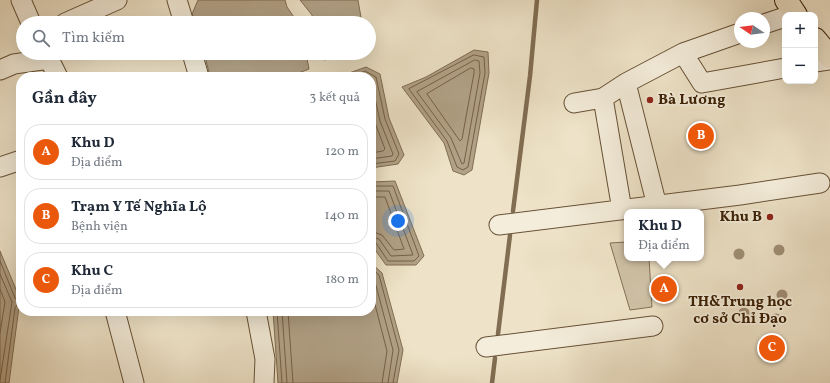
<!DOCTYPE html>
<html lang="vi">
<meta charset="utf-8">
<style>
:root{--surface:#fff;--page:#f6f6f7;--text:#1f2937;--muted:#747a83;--line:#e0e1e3;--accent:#ea580c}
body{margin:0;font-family:Vollkorn,serif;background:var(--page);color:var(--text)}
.controls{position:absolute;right:12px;top:12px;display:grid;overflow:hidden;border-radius:8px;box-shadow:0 4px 16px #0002}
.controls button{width:36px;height:36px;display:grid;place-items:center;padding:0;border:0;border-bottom:1px solid var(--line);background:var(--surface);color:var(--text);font:20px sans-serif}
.compass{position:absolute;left:734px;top:12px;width:36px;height:36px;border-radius:50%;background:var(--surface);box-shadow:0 4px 16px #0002;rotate:283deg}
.you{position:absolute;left:398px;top:221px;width:14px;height:14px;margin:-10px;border:3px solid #fff;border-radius:50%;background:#1a73e8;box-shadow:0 0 0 6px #1a73e833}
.badge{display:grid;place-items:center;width:26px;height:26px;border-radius:50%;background:var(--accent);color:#fff;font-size:13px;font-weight:700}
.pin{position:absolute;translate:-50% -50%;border:2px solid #fff;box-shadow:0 1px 4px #0006}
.popup{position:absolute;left:624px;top:209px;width:80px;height:52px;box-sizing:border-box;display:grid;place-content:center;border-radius:8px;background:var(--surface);filter:drop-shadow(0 1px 3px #0005);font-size:13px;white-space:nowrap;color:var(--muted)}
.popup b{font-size:15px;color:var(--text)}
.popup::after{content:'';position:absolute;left:50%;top:100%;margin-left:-8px;border:8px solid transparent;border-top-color:var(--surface)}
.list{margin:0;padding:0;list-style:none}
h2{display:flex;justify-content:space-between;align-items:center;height:52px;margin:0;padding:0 16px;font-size:17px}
h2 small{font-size:13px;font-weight:400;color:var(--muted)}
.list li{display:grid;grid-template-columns:26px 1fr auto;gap:12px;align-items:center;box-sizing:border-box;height:56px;margin:0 8px 8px;padding:0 8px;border:1px solid var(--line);border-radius:16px}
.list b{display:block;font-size:15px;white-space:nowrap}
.list p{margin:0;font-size:13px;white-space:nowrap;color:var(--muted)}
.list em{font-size:13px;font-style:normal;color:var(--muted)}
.icon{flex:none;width:22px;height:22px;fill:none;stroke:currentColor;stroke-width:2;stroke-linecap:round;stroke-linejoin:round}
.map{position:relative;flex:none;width:830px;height:383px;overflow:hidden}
.search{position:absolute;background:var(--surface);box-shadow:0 4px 16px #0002;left:16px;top:16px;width:360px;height:44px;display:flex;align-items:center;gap:10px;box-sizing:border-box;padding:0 14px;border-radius:22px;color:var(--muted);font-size:15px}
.panel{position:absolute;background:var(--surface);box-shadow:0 4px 16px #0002;left:16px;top:72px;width:360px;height:244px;border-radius:16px}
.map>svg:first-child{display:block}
</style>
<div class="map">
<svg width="830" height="383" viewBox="0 0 830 383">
<rect width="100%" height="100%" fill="#eee3c8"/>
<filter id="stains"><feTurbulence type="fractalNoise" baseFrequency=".005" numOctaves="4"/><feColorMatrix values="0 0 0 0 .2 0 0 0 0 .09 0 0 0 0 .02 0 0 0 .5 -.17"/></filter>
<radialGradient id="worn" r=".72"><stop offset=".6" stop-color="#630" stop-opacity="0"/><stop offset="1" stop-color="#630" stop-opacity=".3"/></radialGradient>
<!-- green -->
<path fill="#cfc2a7" stroke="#847156" d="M627,242V258H649L652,307L630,310L610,243Z"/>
<!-- water -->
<path fill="#b1a186" stroke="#816d52" d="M198,0H285L287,7L298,23H195L192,14Z
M300,0H358L362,23H314L312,15Z
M474,50L488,52L489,73L472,170L464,175L453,171L444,143L402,87L426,77Z
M204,53H306L309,69L288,77H216L209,72Z
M322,53H353L324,60Z
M366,67L380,74L389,118L404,155L398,164L371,168V77H338Z
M395,181L424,256L416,265H386L371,244V182Z
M0,251L20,299L9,383H0V326L1,325L0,323Z
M371,263L382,273L403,350L397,383H278L273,311H371Z"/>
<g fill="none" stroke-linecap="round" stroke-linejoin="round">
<!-- shore -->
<path stroke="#766046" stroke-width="1" d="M474,55L484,57L485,73L468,167L463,170L457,167L447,141L409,89Z
M475,60L479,61L480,73L464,163L462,164L451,138L417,92Z
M471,68L474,69V73L462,139L460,141L427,94Z
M350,77L365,71L376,77L385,119L399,154L395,161L371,164
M371,80L380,121L393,154L392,156L371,159
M371,106L375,123L385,149L383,151L371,153
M371,186H393L419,256L414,261H388L376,243L371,242
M371,191H389L413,255L391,256L379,239L371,237
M371,197H385L404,249L394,250L382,235L371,231
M0,261L15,298L19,302L15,308L5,383
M371,268L379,275L399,350L393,383
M0,274L12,302L0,380
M371,275L374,278L393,350L388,383
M0,289L5,302L0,333
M371,289L387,351L382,383
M277,311L282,383
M282,311L287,383
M288,311L293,383"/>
<!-- stream -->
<path stroke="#816d52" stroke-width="4.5" d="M513,211L530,76L537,0
M498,334L510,235
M492,383L495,358"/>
<!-- minor casing -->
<g stroke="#675136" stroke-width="21">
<path id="minor" d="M21,0L31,23
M177,0L184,23
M65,23L117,0
M764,24L785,17
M46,53L58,77
M192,53L199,77
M683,53L740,33
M815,62L830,60
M0,70L14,64L49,59
M626,83L657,206
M574,103L603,98
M0,167L21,160
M622,210L603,98L626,83L683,53L702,83L785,68
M499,225L740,195L820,183
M115,311L134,383
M256,311L265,359L264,383
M486,347L653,326"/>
</g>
<!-- major casing -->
<g stroke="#3a2005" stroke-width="24">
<path id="major" d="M786,0L796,15
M815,39L830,57"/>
</g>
<!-- minor -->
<use href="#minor" stroke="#f4eddb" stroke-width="19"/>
<!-- major -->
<use href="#major" stroke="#eee3c8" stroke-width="22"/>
</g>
<!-- trees -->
<g fill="#9f8e73">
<circle cx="779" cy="250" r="5.5"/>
<circle cx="739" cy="254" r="5.5"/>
<circle cx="782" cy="295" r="5.5"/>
<circle cx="744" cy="313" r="5.5"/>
<circle cx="776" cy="319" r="5.5"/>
</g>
<!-- markers -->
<g fill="#8f2418" stroke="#f4eddb" stroke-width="1.5">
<circle cx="650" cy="100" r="4"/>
<circle cx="770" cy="217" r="4"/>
<circle cx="740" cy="287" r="4"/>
</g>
<g text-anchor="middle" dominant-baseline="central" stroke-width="3.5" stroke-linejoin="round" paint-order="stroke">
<!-- poi labels -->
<g font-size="15" font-weight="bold" fill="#3a2005" stroke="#f4eddb" text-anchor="start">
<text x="658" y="100">Bà Lương</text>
<text x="762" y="217" text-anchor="end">Khu B</text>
<text x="740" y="302" text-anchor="middle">TH&amp;Trung học<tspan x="740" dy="17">cơ sở Chỉ Đạo</tspan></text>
</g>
</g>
<rect width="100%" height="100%" filter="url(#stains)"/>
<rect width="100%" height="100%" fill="url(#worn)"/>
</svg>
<div class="controls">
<button>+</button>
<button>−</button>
</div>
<svg class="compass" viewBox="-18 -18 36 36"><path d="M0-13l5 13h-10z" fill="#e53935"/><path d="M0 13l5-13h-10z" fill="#747a83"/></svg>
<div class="you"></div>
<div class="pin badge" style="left:664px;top:289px">A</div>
<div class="popup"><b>Khu D</b>Địa điểm</div>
<div class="pin badge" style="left:701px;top:136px">B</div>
<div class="pin badge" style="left:772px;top:348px">C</div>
<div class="search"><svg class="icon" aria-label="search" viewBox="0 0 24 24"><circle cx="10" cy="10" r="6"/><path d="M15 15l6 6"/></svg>Tìm kiếm</div>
<section class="panel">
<h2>Gần đây<small>3 kết quả</small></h2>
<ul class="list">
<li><span class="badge">A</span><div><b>Khu D</b><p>Địa điểm</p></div><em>120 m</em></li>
<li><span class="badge">B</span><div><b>Trạm Y Tế Nghĩa Lộ</b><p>Bệnh viện</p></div><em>140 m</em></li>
<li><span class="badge">C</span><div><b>Khu C</b><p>Địa điểm</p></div><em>180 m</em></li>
</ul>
</section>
</div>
